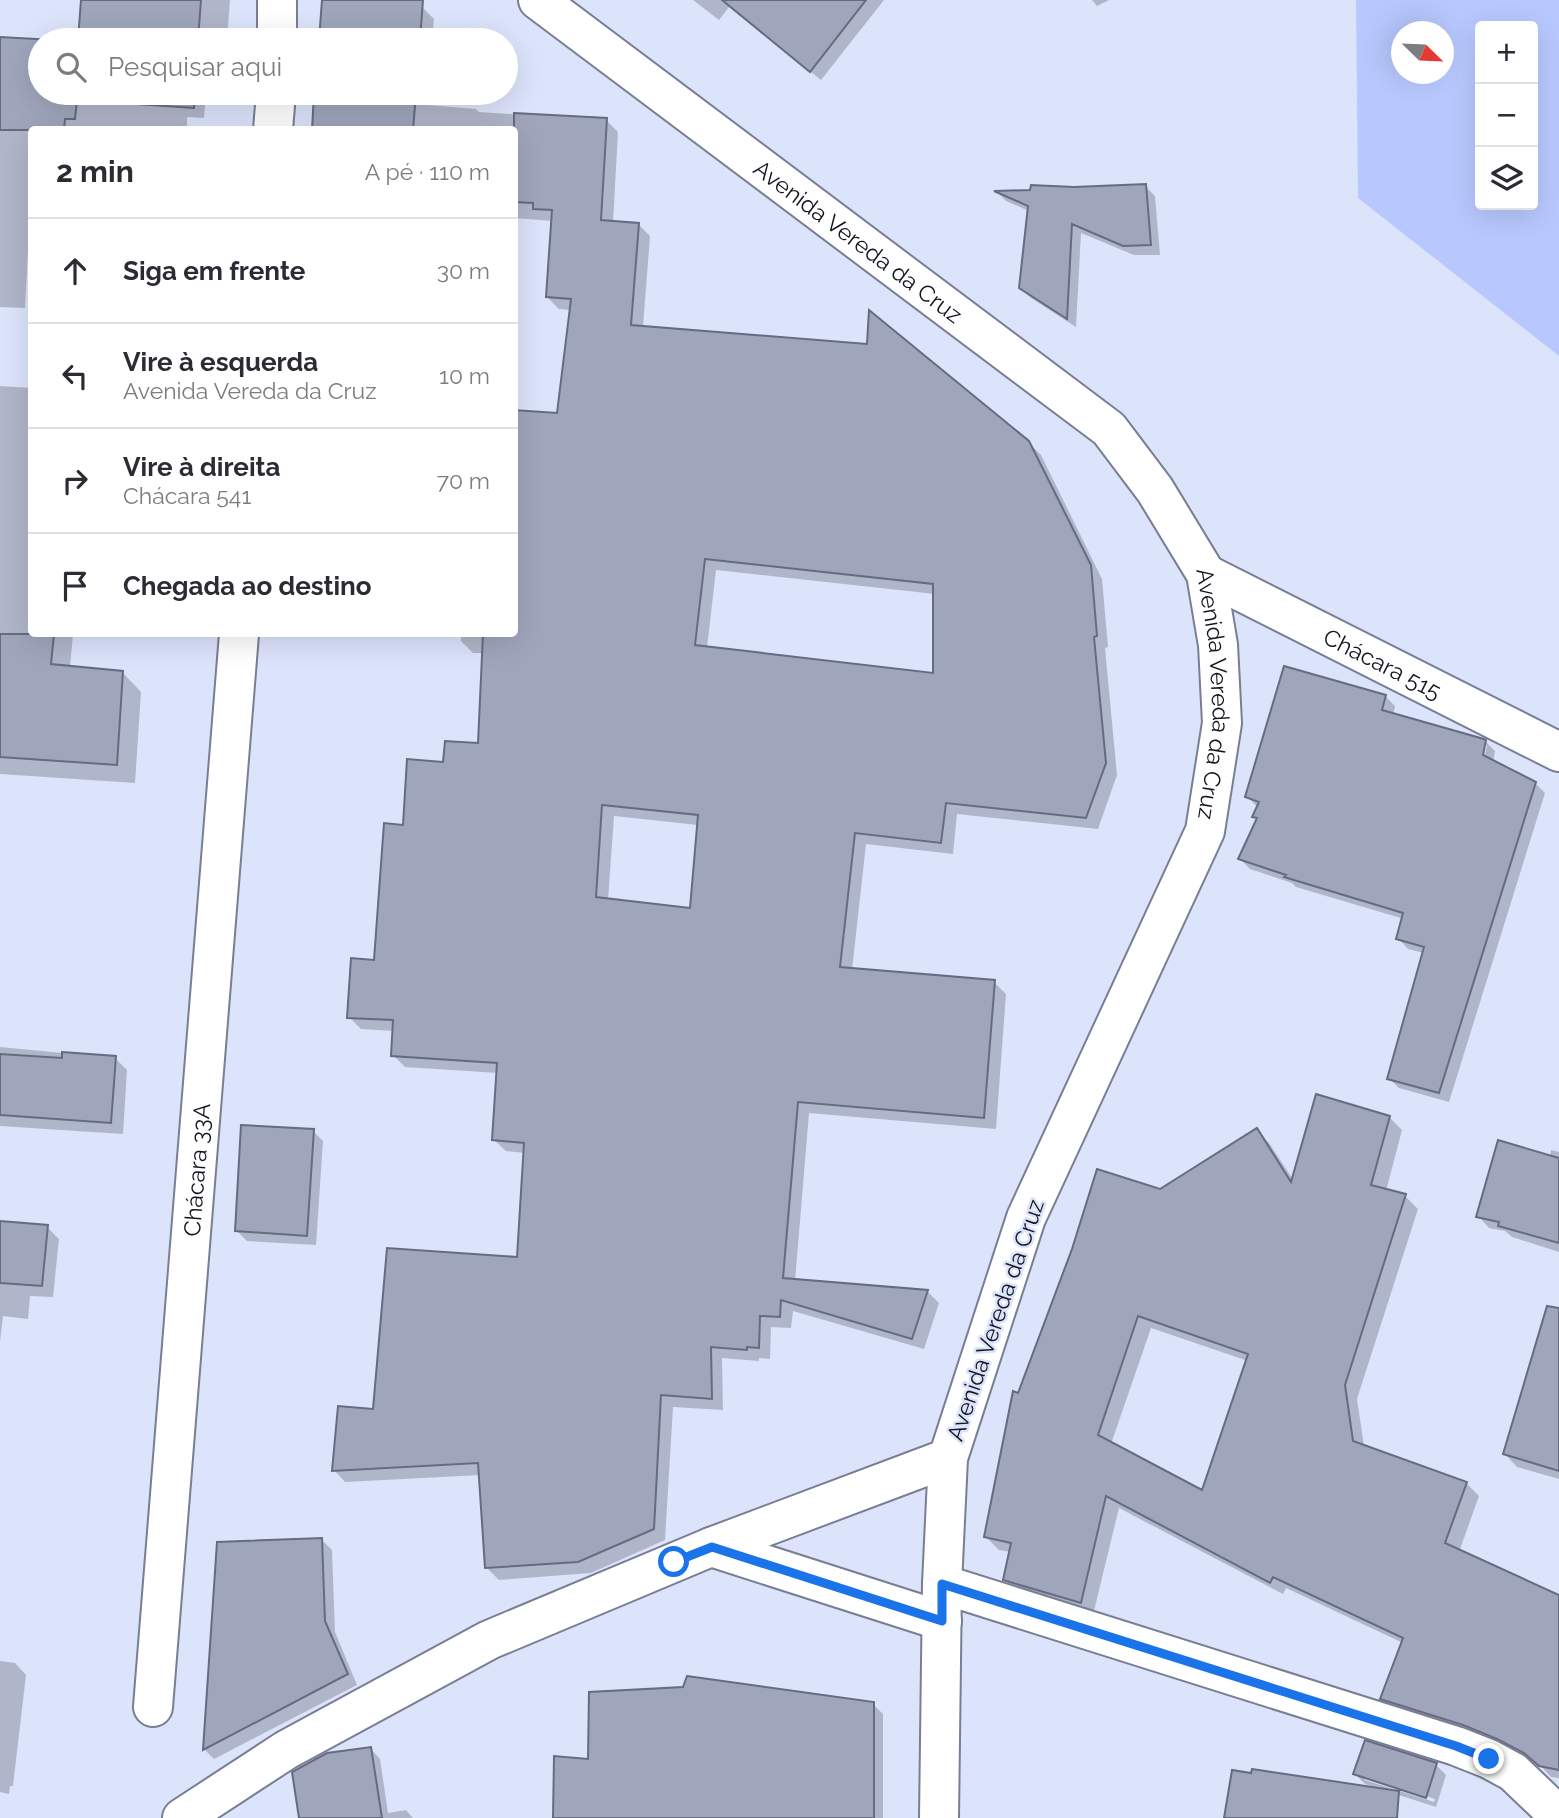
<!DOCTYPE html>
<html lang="pt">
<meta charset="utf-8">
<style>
:root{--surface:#fff;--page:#f7f7f7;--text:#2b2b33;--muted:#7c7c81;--line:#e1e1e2}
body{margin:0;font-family:Raleway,sans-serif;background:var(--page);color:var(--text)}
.controls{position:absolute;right:21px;top:21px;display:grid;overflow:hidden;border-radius:7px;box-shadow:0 7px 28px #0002}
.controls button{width:63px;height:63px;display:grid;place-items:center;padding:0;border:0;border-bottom:2px solid var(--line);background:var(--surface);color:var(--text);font:35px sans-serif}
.compass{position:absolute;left:1391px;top:21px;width:63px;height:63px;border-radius:50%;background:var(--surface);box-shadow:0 7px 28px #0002;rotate:113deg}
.stop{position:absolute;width:21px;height:21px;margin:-16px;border:5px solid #1a73e8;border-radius:50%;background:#fff}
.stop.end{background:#1a73e8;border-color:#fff;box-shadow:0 2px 7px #0008}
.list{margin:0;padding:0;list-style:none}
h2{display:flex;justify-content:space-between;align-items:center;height:91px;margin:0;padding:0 28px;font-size:30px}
h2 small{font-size:23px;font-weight:400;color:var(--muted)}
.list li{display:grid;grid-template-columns:46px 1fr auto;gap:21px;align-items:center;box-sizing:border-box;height:105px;padding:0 28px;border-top:2px solid var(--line)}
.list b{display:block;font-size:26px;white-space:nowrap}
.list p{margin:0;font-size:23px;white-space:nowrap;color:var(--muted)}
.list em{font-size:23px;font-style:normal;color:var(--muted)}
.icon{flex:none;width:38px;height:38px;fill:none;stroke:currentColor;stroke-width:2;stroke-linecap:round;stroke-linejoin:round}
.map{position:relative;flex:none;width:1559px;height:1818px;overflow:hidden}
.search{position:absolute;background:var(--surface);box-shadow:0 7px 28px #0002;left:28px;top:28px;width:490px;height:77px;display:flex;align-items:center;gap:18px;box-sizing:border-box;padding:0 24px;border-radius:38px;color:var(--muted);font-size:26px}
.panel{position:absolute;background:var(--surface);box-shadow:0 7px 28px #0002;left:28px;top:126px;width:490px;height:511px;border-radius:7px}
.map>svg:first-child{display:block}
</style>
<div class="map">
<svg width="1559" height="1818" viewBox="0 0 1559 1818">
<rect width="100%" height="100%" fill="#dce4fc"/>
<!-- green -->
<path fill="#b8c8fe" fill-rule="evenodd" d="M1356,0H1559V356L1358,198ZM1480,26H1533V205H1480ZM1402,32H1444V74H1402Z"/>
<!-- shadow -->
<path fill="#0003" fill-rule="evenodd" d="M82,0H230L227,40H80Z
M693,0H884L821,80L729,7L719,20Z
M1092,0H1109L1097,6Z
M423,8L434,19L432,40H397Z
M0,38L40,41V93H206L204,118L187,117V130H32V231H29L25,308L0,307Z
M317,93H428L427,105L476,109L479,112L606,120L618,132L613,223L638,224L650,236L643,327L1028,442L1041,455L1102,579L1108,647L1105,648L1117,775L1098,829L957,814L953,854L866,844L852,970L994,982L1006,994L996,1129L809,1113L795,1281L927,1291L939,1303L924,1349L793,1311L791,1328L771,1327L770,1359L759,1358V1361L722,1358L723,1410L673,1407L665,1540L591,1573L499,1580L487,1568L481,1475L345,1482L334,1470L375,1410L518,1259L526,1153L506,1151L494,1140L498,1073L405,1067L393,1055L394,1031L361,1029L349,1017L376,961L405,827L445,764L480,745L484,653H473L461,641V634H514L559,415L571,310L559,309L547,297L553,221L514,218V130H314ZM716,570L935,594V674L707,648ZM614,816L698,825L692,910L608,900Z
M1145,186L1155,196L1160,255H1134L1081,233L1076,327L1031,298L1020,288L1029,211L1006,201L998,193Z
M0,386L32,388V634H73L70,667L123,673L141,692L135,783L0,774Z
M1385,696L1395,706L1393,715L1485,741L1495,751L1493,762L1535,783L1545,793L1449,1102L1399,1088L1389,1078L1424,953L1408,949L1398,938L1404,919L1296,887L1292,883L1250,869L1240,859L1258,820L1255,817L1258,808L1247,796ZM1483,745H1487L1483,764Z
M0,1047L115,1058L127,1070L123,1134L0,1126Z
M1389,1117L1402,1130L1386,1191L1405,1196L1418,1209L1357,1399L1364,1446L1466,1483L1479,1496L1459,1552L1559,1597V1778L1551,1777L1539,1764L1552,1660L1513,1752L1395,1712L1382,1699L1403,1643L1286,1588L1283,1594L1119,1508L1093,1615L1018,1593L1005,1580L1011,1552L999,1550L986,1537L1019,1396L1160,1191L1256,1130L1269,1143L1294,1181ZM1151,1328L1248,1361L1203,1492L1111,1444Z
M313,1131L323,1141L316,1245L247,1241L237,1231Z
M1551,1150L1559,1152V1252L1512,1237L1505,1231L1489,1228L1478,1216L1550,1158Z
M0,1222L47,1227L59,1239L53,1297L30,1296L28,1319L3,1316L0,1342Z
M1559,1354V1479L1517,1467L1505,1454Z
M322,1540L332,1550L335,1632L357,1685L214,1759L204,1749Z
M0,1661L15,1663L26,1675L13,1786H10L9,1794L0,1792Z
M873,1704L883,1714V1818H554L590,1761Z
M370,1748L380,1759L388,1813L406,1810L413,1818H301Z
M1436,1765L1446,1775L1436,1807L1365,1784L1355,1774ZM1365,1776L1435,1799L1434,1802L1365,1780Z"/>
<!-- building -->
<path fill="#9fa6bc" stroke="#656c80" stroke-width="2" fill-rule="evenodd" d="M81,0H201L198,40H78Z
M322,0H423L420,40H319Z
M722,0H866L810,72Z
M0,37L54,40H40V93H195L194,108L77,100L75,119H65L64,130H0Z
M314,93H416L413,130H312Z
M514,113L607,118L601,220L639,223L631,325L867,344L869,310L1029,441L1091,565L1097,636L1094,637L1106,763L1086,818L946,803L941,843L855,833L840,967L995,980L984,1118L798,1102L783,1278L928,1290L912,1339L781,1300L780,1317L760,1316L759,1348L747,1347V1350L711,1347L712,1399L661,1395L654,1529L578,1562L485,1568L478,1463L332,1471L338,1406L373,1409L387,1248L517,1257L524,1143L492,1140L497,1063L391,1056L393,1020L347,1018L351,958L374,960L384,823L403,825L407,759L443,762L445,741L478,743L483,634H514V410L557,413L571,299L546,297L552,210L533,209V203L514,202ZM705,559L933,584V673L695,645ZM602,805L698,815L690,908L596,897Z
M1146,184L1151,245L1123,246L1072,224L1067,319L1019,288L1028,206L994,191L1030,190L1031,185L1074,187Z
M0,634H54L51,664L123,671L117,765L0,757Z
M1284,666L1386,695L1382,710L1484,739L1486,740L1483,755L1536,782L1439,1093L1387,1079L1424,947L1396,939L1403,913L1284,877L1286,875L1238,859L1257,818L1252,817L1259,802L1245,797Z
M62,1052L116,1056L111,1123L0,1115V1054L62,1058Z
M1316,1094L1390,1116L1371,1185L1406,1194L1345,1385L1353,1441L1467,1482L1445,1543L1559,1595V1770L1539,1766L1524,1753L1497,1739L1463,1725L1380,1699L1403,1638L1273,1577L1270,1583L1106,1496L1081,1603L1003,1580L1011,1543L984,1537L1013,1391L1018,1393L1072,1249L1097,1169L1160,1189L1257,1128L1291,1182ZM1138,1316L1248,1354L1202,1490L1098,1435Z
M241,1125L314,1129L307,1236L235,1231Z
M1498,1140L1559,1158V1243L1498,1226L1499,1222L1476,1217Z
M0,1221L48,1225L42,1286L0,1283Z
M1547,1306L1559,1308V1471L1503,1454Z
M322,1538L325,1621L348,1674L203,1750L217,1542Z
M687,1676L874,1702V1818H553L554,1756L588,1759L589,1692L683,1687Z
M1365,1740L1437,1763L1426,1798L1353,1774Z
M371,1747L382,1818H299L292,1772L327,1753Z
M1252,1769L1399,1791L1397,1818H1224L1232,1770L1251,1773Z"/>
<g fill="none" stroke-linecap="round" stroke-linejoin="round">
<!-- street casing -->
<g stroke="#787e93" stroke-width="42">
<g id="street">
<path d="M277,0V40"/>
<path d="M273,130L276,93"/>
<path id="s1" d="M1206,574L1559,752"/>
<path d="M711,1547L942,1621"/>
<path d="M942,1584L1456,1746L1489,1759L1513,1772L1559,1816"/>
<path id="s2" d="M153,1707L239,634"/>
<path d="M182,1818L286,1750L489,1640L711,1547L948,1458"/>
</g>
</g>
<!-- secondary casing -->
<g stroke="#787e93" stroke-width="42">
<g id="secondary">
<path id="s3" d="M538,0L1109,429L1155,490L1206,574L1218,645L1222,723L1205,831L1026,1218L948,1458L942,1584L939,1818"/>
</g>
</g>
<!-- street -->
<use href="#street" stroke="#fff" stroke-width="38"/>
<!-- secondary -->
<use href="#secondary" stroke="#fff" stroke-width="38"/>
</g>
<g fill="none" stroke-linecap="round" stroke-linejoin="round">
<!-- route -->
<path stroke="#1a73e8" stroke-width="9" d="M674,1562L712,1547L942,1621V1584L1456,1746L1489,1759"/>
</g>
<g text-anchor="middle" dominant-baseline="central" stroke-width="5" stroke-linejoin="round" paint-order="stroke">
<!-- street labels -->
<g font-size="23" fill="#13161e" stroke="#dce4fc">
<text stroke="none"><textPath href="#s3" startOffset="401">Avenida Vereda da Cruz</textPath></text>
<text stroke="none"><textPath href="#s1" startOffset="198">Chácara 515</textPath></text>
<text stroke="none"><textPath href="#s3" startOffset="1010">Avenida Vereda da Cruz</textPath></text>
<text stroke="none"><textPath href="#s2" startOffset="539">Chácara 33A</textPath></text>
<text transform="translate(995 1320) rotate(-71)">Avenida Vereda da Cruz</text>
</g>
</g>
</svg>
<div class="controls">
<button>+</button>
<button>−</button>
<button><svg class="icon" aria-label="layers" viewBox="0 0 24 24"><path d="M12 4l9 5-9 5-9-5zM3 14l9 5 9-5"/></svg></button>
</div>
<svg class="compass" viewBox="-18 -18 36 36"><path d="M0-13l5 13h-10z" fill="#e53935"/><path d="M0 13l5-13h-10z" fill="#7c7c81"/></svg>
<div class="stop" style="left:674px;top:1562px"></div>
<div class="stop end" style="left:1489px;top:1759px"></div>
<div class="search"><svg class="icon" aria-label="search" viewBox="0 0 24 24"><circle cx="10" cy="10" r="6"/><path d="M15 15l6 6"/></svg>Pesquisar aqui</div>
<section class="panel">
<h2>2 min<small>A pé · 110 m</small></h2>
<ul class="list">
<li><svg class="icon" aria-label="ahead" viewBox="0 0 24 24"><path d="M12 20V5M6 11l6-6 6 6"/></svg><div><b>Siga em frente</b></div><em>30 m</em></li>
<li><svg class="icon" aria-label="left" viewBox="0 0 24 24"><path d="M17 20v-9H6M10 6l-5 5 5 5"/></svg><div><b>Vire à esquerda</b><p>Avenida Vereda da Cruz</p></div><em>10 m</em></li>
<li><svg class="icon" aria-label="right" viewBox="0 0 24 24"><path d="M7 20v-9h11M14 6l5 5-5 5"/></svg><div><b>Vire à direita</b><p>Chácara 541</p></div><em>70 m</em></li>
<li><svg class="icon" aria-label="arrive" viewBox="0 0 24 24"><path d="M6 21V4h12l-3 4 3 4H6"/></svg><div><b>Chegada ao destino</b></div></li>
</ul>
</section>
</div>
